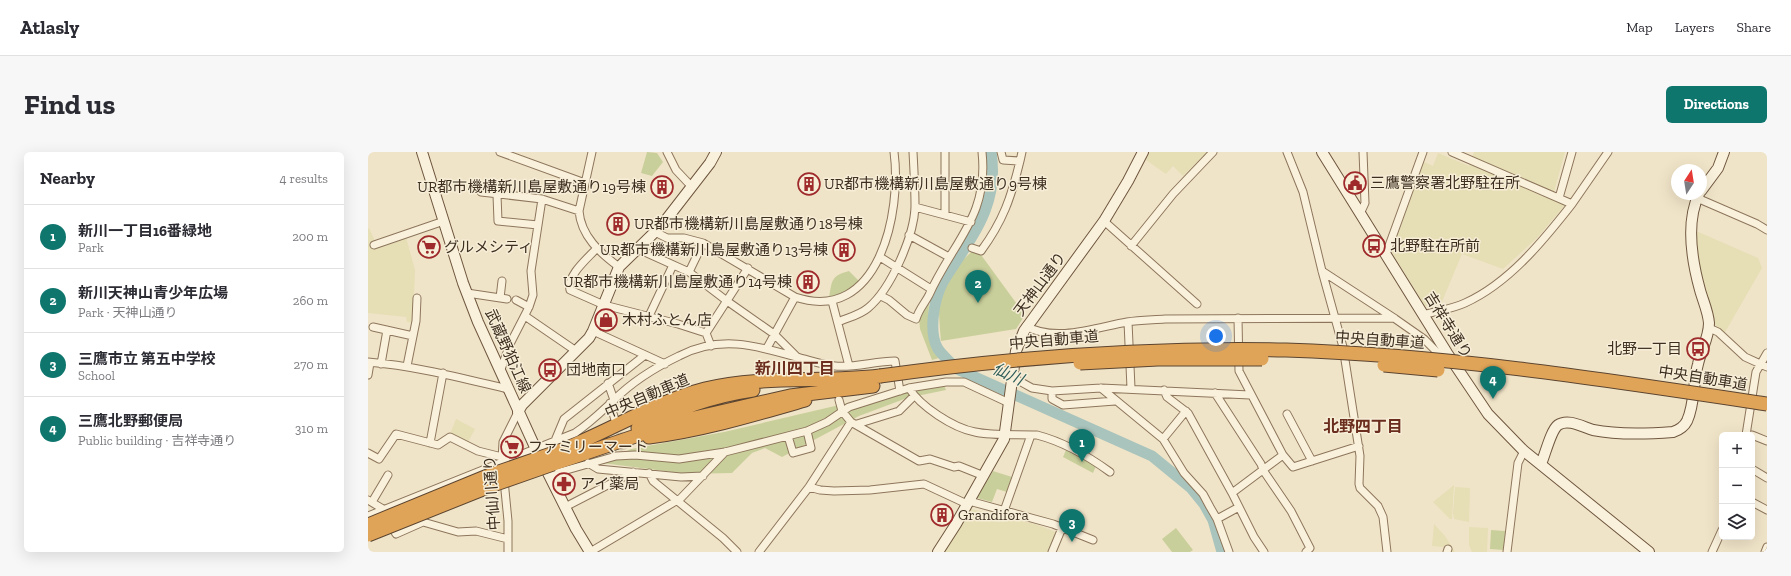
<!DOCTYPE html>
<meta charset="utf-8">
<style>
:root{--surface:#fff;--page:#f7f7f7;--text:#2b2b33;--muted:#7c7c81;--line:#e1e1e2;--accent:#0f766e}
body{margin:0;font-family:"Zilla Slab","Noto Sans JP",serif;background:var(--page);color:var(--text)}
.controls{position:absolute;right:12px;bottom:12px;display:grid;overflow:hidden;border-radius:6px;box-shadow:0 4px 16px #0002}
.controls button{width:36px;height:36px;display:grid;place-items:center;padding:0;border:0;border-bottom:1px solid var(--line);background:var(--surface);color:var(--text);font:20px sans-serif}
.compass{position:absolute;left:1303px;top:12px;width:36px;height:36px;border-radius:50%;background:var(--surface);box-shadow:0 4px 16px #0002;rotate:12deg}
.you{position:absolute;left:848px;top:184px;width:14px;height:14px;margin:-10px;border:3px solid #fff;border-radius:50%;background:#1a73e8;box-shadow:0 0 0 6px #1a73e833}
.badge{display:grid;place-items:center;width:26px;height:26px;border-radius:50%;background:var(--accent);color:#fff;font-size:13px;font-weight:700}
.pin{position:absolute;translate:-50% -33px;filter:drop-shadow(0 1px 2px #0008)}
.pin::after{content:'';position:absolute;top:21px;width:14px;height:12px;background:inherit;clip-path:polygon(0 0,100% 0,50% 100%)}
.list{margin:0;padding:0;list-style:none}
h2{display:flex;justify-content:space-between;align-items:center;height:52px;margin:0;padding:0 16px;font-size:17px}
h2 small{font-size:13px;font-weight:400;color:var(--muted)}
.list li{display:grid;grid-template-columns:26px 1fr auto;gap:12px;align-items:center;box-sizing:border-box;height:64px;padding:0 16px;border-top:1px solid var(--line)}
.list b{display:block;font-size:15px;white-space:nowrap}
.list p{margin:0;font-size:13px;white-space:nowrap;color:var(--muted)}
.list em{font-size:13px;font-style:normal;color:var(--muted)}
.icon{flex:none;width:22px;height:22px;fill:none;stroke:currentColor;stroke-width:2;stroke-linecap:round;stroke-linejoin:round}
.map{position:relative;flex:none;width:1399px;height:400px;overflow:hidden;border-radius:6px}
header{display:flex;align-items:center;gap:24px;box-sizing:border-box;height:56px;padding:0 20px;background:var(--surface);border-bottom:1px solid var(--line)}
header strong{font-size:19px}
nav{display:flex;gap:22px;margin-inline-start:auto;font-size:14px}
.intro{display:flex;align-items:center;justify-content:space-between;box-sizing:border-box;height:96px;padding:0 24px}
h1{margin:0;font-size:28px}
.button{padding:10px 18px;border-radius:6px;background:var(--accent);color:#fff;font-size:14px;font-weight:700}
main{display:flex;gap:24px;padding:0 24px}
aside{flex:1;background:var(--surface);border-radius:6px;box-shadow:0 4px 16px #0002}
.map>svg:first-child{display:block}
</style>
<header>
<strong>Atlasly</strong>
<nav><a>Map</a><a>Layers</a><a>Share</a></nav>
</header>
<div class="intro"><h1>Find us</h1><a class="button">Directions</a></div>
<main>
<aside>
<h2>Nearby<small>4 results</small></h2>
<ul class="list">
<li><span class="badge">1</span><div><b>新川一丁目16番緑地</b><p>Park</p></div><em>200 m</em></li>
<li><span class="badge">2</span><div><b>新川天神山青少年広場</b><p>Park · 天神山通り</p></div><em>260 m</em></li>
<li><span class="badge">3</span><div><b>三鷹市立 第五中学校</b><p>School</p></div><em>270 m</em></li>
<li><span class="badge">4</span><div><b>三鷹北野郵便局</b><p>Public building · 吉祥寺通り</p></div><em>310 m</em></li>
</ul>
</aside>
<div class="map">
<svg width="1399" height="400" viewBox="0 0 1399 400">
<rect width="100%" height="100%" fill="#f0e4c8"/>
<!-- farmland -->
<path fill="#e6deb5" d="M781,0H839L815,24L805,14L798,22L778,8Z
M1106,0H1197L1184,47L1197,53L1169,86L1135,117L1094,102L1073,152L1057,154L1023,99L1054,9L1065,14L1070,1L1101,14Z
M1,76L7,89L2,92L4,97L38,85L47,118L45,171L39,170L38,165L0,161V77Z
M1326,78L1390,106L1394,116L1356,182L1345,171L1332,122Z
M88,267L107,277L100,290L82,282Z
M1086,333L1084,367H1082L1065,350Z
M1087,335L1102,336L1101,370L1086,367L1085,361Z
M603,357L667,372L688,380L680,400H577Z
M1066,372L1077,384L1087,400H1083V396L1064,394Z
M1101,375L1120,376L1119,400H1104L1101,393Z"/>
<!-- green -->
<path fill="#c9cf9b" d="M279,0L289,1L295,10L284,24L273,21Z
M608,96L657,163L648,177L573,189C572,175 569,152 573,139C578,124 596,106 608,96Z
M481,119L491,129L475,143L461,146C464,128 463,124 481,119Z
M561,148L560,179L571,206L564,208L552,177L551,167Z
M574,229L578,238L539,246L491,264L414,305L397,296L384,301L364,321L320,322L234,311L263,297L356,280Z
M698,298L717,306L728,314L725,321L695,305Z
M625,319L644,325L639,340L629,337L624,350L609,346Z
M808,376L825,398L822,400H804L794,387Z
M1123,378L1137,379L1136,398L1122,397Z"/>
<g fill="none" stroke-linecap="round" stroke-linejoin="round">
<!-- river -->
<path stroke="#a9c4bc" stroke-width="11" d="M623,0C632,56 601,87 575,130C566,147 560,180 570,197C575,204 583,211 589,217L784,304L823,336L836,352L845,368L854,400"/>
<!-- street-tunnel -->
<path stroke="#ccc0a6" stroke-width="7" stroke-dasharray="7 3.5" stroke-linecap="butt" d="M248,271L256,298"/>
<!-- street casing -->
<g stroke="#8d765c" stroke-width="9">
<path id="street" d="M132,0L217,31
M224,0L211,59C213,84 232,101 251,115
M299,0L308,18L324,35
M633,0L635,8L652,9L654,0
M919,0L935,40L954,119L975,195L992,304L991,332L992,336L1010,354L1015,365L1019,400
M113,40L174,47L211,59
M129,43L130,69L170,73
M1191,46L1204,0
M1329,46L1389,72L1399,78
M1204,52L1240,0
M547,55L603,70
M992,62L997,51L995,0
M577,63V0
M736,69L829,152
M287,80L299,86H316L335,91L427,145C511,173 534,60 526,0
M541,83L581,105
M6,93L76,69
M763,94L805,42L845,0
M604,96L613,99C635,69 643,46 652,9
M228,97C219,107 199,123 202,138L236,153L310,172L338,181
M270,97L321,120L359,149L406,182L429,205
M1018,102L1055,0
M512,105L563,137
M954,119L1026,166L1056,187L1069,200L1079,201
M321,120L335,91
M99,141L139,147
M513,144L521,148L539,163L548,167C551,157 557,151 561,143C585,89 621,65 614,0
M132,146L134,129
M148,148L161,155
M464,149L481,214
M1055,163C1069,159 1084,157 1097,151C1141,131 1175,89 1204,52L1084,0
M157,164L208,199
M281,164L305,113
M870,166L871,219L915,303L925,315L991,294
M470,170C479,166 492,163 500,156C523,137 546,84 547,55C547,37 546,18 545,0
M760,170L763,236
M658,174C687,191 730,175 759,170C772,168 784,168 797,167L1026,166
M5,175L45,184
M1341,176L1350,180L1377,205L1399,215
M225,179L297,212
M343,194L338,181L380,116
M399,196L427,145
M0,210C48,214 93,226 140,237
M13,212L19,178
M39,214L48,169L49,146
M132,220L142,192L161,155L165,143L163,119L174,47
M0,223L2,211
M644,225L664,236L684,239L733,236L882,243
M240,231L246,248
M541,236C552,254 585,276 607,280C625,284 650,282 669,283C696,290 720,304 742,320
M733,236L795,287L816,321L835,342L842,355L849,367L861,400
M796,238L799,245L820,261L864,341L886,385L896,400
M684,239V247L695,253L747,249
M847,241L893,312L895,318L923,359L942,396L938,400
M471,248L474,259L483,270L551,309L562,307L586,315L591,314L616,324
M242,251L247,268
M919,262L944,309
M489,272L531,259L546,244
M1378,283L1388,220L1399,201
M1384,283L1399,289
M420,284L425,301L443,296L439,279
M795,287L818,259
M62,291L75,221
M186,291L196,267L277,203
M0,301L11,307L28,282L70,293L82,285L110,299L134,305
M134,308L135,290L150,260
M220,311L230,317L313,325L335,324
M1384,317L1399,326
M281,321L285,329L355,386L369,400
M181,323L248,304L267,303L311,307L357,300L439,279L459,270L481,255L541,236L578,230H596L641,251
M136,328L140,369V400
M441,335L452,338L466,339L502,338L556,332L599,352
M864,341L915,303
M0,348L15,357L17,361
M601,349L685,372L725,388
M4,350L20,323
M1384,350L1399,358
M197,355L265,320
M636,359L663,283
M0,364L207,281C222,271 233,260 246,248C264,230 288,215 311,204C351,183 387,193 428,205C441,208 454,213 467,214C487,216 507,209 527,209L532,239
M849,367L871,355
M22,372L28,382L55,370L90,380L108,379L140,387
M222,400L313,346L357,300
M391,400L441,335L483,270
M684,400L694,376
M1079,400L1080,397
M1139,400L1150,311L1156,299
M1344,400L1354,378
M1397,400L1399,395"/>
</g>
<!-- secondary casing -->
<g stroke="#6f573f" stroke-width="12">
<path id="secondary" d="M54,0L95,131L110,170L166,293L208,377L222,400
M954,0L1079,201L1120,262L1156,299L1281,400
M1333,39L1350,16L1356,0
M150,260L154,253L221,186L225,179L251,115L294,73L342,11L348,0
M1173,312C1177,303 1183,278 1190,273C1200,266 1215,275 1225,278C1250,283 1279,282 1305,280C1311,278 1316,275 1319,269C1327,252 1325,230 1330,212C1333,198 1341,186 1341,171C1340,159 1335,149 1332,138C1324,109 1317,71 1331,42
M570,400L588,372L636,287L648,199L656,179L736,69L760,29L775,0"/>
</g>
<!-- highway casing -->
<g stroke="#5b4430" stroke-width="15">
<path id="highway" d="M270,276C307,257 344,244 385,238
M281,285C335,278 385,263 437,248
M183,302C236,283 283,251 337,237C394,223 454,231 512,224
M185,312L309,270L422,244L505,234"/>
</g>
<!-- street -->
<use href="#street" stroke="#faf1dc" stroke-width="7"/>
<!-- secondary -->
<use href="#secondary" stroke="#faf1dc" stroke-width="10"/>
<!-- highway -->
<use href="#highway" stroke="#e0a458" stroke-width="13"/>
<!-- highway-bridge casing -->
<g stroke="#5b4430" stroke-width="15" stroke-linecap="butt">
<path id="highway-bridge" d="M712,211L790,207H894
M1016,213L1070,218
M512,224C647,205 782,195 918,198C1079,203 1240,228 1399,252
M0,373L122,323L183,302
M0,383L125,333L185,312"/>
</g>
<!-- highway-bridge -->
<use href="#highway-bridge" stroke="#e0a458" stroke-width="13"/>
</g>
<!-- icons -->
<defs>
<g id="civic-ring" transform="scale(1.15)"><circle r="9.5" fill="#f7eed8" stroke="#9e2a2b" stroke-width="1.5"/><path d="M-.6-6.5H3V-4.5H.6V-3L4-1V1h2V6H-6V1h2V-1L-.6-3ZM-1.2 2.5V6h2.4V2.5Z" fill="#9e2a2b"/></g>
<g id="building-ring" transform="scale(1.15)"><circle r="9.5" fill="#f7eed8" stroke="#9e2a2b" stroke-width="1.5"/><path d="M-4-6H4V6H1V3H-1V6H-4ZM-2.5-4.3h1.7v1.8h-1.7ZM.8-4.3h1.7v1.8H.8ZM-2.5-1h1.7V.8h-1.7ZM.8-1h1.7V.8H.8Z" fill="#9e2a2b"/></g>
<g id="bus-ring" transform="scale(1.15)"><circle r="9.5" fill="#f7eed8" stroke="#9e2a2b" stroke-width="1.5"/><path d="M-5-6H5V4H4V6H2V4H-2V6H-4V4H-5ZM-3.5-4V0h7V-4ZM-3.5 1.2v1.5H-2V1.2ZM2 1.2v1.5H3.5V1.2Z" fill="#9e2a2b"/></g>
<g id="supermarket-ring" transform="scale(1.15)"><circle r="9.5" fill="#f7eed8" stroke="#9e2a2b" stroke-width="1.5"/><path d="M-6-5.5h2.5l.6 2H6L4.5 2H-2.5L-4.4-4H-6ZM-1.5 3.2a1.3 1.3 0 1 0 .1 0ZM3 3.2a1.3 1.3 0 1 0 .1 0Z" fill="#9e2a2b"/></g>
<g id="shop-ring" transform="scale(1.15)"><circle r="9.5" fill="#f7eed8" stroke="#9e2a2b" stroke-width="1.5"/><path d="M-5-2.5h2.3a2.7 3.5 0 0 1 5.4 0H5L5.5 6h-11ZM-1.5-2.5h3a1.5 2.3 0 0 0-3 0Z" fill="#9e2a2b"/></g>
<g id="pharmacy-ring" transform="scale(1.15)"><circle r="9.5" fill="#f7eed8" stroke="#9e2a2b" stroke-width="1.5"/><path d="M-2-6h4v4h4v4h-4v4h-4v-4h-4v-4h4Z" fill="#9e2a2b"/></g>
</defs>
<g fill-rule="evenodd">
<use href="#civic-ring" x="987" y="31"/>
<use href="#building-ring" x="441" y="32"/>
<use href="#building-ring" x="294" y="35"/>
<use href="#building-ring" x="250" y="72"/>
<use href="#bus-ring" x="1006" y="94"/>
<use href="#supermarket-ring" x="61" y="95"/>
<use href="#building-ring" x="476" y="98"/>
<use href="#building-ring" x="440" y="130"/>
<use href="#shop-ring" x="238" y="168"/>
<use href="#bus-ring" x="1330" y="197"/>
<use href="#bus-ring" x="182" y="218"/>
<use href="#supermarket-ring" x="144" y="295"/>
<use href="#pharmacy-ring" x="196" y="332"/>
<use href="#building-ring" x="574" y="363"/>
</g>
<g text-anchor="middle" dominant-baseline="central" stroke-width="3" stroke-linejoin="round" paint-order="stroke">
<!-- poi labels -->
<g font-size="15" fill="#3d2e20" stroke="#f7eed8" text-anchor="start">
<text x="1002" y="31">三鷹警察署北野駐在所</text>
<text x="456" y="32">UR都市機構新川島屋敷通り9号棟</text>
<text x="278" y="35" text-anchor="end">UR都市機構新川島屋敷通り19号棟</text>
<text x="266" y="72">UR都市機構新川島屋敷通り18号棟</text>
<text x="1022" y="94">北野駐在所前</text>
<text x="76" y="95">グルメシティ</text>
<text x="460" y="98" text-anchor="end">UR都市機構新川島屋敷通り13号棟</text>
<text x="424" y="130" text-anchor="end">UR都市機構新川島屋敷通り14号棟</text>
<text x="254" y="168">木村ふとん店</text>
<text x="1314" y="197" text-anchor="end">北野一丁目</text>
<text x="198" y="218">団地南口</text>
<text x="160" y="295">ファミリーマート</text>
<text x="212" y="332">アイ薬局</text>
<text x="590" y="363">Grandifora</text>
</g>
<!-- street labels -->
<g font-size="15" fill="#3d2e20" stroke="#f7eed8">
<text transform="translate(672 132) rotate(-53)">天神山通り</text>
<text transform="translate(1080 173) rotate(58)">吉祥寺通り</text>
<text transform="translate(686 188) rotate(-5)">中央自動車道</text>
<text transform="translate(1012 188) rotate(4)">中央自動車道</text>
<text transform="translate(140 199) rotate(66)">武蔵野狛江線</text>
<text transform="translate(1335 226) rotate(9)">中央自動車道</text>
<text transform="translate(279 244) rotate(-23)">中央自動車道</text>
<text transform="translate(124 341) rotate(-94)">中仙川通り</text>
</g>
<!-- neighbourhood labels -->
<g font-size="16" font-weight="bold" fill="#6b2e1e" stroke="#f7eed8">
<text x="427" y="216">新川四丁目</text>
<text x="995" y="274">北野四丁目</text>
</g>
<!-- water labels -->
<g font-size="16" font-style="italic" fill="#2f5d5a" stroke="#f7eed8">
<text transform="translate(640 222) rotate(24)">仙川</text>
</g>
</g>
</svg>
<div class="controls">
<button>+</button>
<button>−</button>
<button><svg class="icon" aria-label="layers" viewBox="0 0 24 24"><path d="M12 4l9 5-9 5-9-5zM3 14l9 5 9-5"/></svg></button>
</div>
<svg class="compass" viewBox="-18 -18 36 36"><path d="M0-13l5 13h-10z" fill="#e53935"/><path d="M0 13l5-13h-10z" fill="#7c7c81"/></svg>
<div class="you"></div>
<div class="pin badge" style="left:714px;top:310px">1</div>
<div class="pin badge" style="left:610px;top:151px">2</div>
<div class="pin badge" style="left:704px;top:390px">3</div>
<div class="pin badge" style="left:1125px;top:247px">4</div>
</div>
</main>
